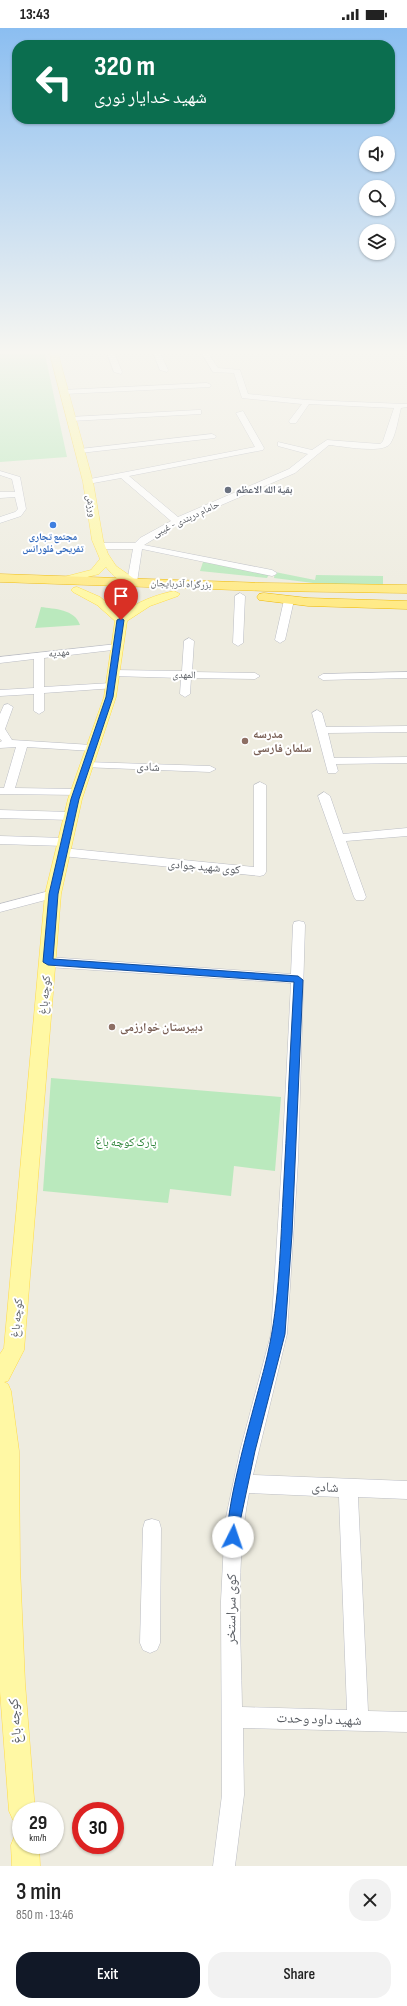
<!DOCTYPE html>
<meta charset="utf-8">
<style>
:root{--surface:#fff;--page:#f2f2f2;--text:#222;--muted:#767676;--accent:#111827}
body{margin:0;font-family:"Sofia Sans Condensed","Noto Naskh Arabic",sans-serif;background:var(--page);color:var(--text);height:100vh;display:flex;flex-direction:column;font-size:15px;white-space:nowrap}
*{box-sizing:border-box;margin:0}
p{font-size:13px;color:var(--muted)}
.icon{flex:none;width:22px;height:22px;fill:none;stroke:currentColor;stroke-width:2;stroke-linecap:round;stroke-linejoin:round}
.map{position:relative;height:1838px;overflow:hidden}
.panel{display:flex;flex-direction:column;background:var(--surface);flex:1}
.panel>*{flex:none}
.banner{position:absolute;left:12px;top:12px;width:383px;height:84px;border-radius:16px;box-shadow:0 1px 3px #0004;background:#0b6e4f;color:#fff;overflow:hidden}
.buttons{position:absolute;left:359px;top:108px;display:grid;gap:8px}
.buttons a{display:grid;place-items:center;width:36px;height:36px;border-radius:50%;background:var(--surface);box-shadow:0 1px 3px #0004;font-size:20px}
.speed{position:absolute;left:12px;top:1774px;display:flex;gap:8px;font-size:20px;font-weight:700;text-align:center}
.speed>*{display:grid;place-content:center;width:52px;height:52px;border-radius:50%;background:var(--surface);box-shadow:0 1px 3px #0004;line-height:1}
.speed small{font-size:10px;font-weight:400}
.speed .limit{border:6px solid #d22;background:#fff;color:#111}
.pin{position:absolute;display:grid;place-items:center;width:34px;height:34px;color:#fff;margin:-41px -17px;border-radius:50% 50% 50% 0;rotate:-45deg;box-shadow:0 0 4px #0007}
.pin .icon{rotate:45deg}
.me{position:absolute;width:44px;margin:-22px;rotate:4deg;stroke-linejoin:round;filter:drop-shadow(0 0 3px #0008)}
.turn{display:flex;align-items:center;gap:14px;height:84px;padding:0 16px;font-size:18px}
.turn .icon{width:52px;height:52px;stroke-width:2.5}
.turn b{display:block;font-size:28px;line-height:34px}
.round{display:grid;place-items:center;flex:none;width:42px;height:42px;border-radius:16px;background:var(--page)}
.head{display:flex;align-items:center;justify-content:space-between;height:68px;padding:0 16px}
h1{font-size:24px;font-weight:600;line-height:30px}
.primary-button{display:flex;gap:8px;margin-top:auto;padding:8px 16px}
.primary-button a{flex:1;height:46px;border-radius:16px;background:var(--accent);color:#fff;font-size:16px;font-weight:600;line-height:46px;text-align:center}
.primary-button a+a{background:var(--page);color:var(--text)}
.status{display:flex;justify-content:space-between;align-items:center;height:28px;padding:0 20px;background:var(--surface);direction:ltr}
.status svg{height:11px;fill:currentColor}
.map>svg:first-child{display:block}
.green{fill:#bae9bd}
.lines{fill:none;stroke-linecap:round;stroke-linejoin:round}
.minor-casing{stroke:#bbbdc4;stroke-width:1}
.major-casing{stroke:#ffdb48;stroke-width:1}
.highway-casing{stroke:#eeb700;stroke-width:1}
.minor{fill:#fff;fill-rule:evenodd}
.major{fill:#fff8a4;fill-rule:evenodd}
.highway{fill:#ffea86;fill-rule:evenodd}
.route{fill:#1a73e8;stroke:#114b97}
.worship-dot{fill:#6b7280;stroke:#fff;stroke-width:1.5}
.shop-dot{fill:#3f7fe0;stroke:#fff;stroke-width:1.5}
.education-dot{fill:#8d6e63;stroke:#fff;stroke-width:1.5}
.labels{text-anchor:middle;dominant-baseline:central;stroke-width:4;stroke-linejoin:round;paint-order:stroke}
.far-worship-label{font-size:10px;font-weight:bold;fill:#5b616d;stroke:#fff;text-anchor:start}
.far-street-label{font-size:10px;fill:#595d63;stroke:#fff}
.far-shop-label{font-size:10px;font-weight:bold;fill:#366cbe;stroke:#fff}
.education-label{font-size:12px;font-weight:bold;fill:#785e54;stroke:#fff;text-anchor:start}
.street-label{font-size:12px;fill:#595d63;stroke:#fff}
.park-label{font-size:12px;fill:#2a8236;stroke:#fff}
.near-street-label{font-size:14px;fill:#595d63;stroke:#fff}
</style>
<div class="status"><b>13:43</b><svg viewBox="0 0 49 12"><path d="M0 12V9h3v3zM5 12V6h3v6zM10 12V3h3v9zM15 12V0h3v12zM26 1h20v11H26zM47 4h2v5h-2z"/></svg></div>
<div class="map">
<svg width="407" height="1838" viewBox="0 0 407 1838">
<rect width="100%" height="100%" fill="#eeece0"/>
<!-- green -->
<path class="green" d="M44 322 67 429 0 434V326Z
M204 531 270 544 267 550 200 543Z
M275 544 315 552 316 547 383 548V558L313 555 274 550Z
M41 579C54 581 75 581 80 597L35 600Z
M51 1050 281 1069 275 1143 234 1138 231 1168 170 1161 168 1175 43 1163Z"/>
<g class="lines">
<!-- minor casing -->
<g class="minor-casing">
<path id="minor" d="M0 322H31L27 324 0 326Z
M106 322H113L122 344 121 346 114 344Z
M152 322H159L168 342 167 344 160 342Z
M200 322H206L218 340 240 342 248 366 307 372 404 376H407V379L401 380C398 391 396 407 390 416 382 426 342 418 329 417L295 445 180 495 144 517 272 542 277 545 275 547 272 548 142 521 137 554 132 557 129 556 127 554 133 521H99L95 518 99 515H135L140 510 171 493 121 450 88 456H85V452L255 419 236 385 243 383 264 420 263 422 129 448 178 489 289 441 308 426 278 418V414L312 422 327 412 380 416 383 413 394 380 309 376 296 395H290L289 393 302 376 242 370 234 345 213 344Z
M207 355 211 357 210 359 64 366 60 364 64 362Z
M198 382H201V386L71 393 67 391 71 389Z
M212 406 216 408 215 410 80 425 76 423 80 421Z
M0 443 20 449 26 481 21 488 0 495V489L15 484 18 481 15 469 0 470V464H15L12 451 0 447Z
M240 565 245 568 243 615 238 618 233 615 235 568Z
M289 569 294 572 285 612 280 615 275 612 284 572Z
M189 610 194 613 192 644 255 645 260 648 255 651 191 650 190 666 185 669 180 666 181 650 113 648 108 645 113 642 182 643 184 613Z
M117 616 121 617 122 619 121 621 44 630V659L111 655 116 658 115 660 44 665V683L39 686 34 683V666L0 668V662L34 660V631L0 635V629Z
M407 644V650L323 652 318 649 323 646Z
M8 676 13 679 5 701 12 712 92 717 98 720 92 723 27 719 15 760 77 761 83 765 81 767 0 766V760H4L16 719 0 720V714L2 713 0 711V686L4 677Z
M317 682 322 685 326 699 407 698V704L328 705 334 730 407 729V735L336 736 338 743 336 745H328L312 685Z
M86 734 210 738 216 741 210 744 82 739 80 737 82 735Z
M260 754 266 757V844L264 847 260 848 62 828 56 824 62 820 254 839V757Z
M324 764 330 768 343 806 407 800V808L346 813 366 869 364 872H356L354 869 318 768Z
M0 782 71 784 77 788 71 792 0 790Z
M0 808 65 810 71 814 65 818 0 816Z
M53 862 57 863 59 866 57 869 0 884V876Z
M299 893 304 894 305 897 298 1133 287 1306 253 1447 407 1453V1471L358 1469 368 1683 407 1684V1704L243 1700 244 1767 235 1838H213L222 1767 221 1573 225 1494 240 1423 271 1306 282 1133 291 955 48 939 43 937 41 934 43 931 48 929 291 946 293 897 294 894ZM249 1465 339 1469 347 1682 242 1679C241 1608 235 1535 249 1465Z
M152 1491 159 1493 161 1500 160 1615 157 1622 150 1625 143 1622 140 1615 143 1500 145 1493Z"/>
</g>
<!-- major casing -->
<g class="major-casing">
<path id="major" d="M49 322H57L93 454 103 512 108 526 116 538 136 552 138 554 136 556C125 559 112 547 106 539L99 546 64 555 58 552 60 550 91 542 100 531 92 512 83 454Z
M77 559 100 569 121 586C137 574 155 567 174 563L180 566 178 568 150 578 127 593 116 669 82 771 61 866 24 1322 8 1353 4 1354 8 1356 11 1363 19 1423 20 1539 25 1655 35 1783H21V1796L13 1792 9 1783 0 1663V1326L4 1320 45 866 68 771 104 669 115 593 97 577 73 564 71 562 73 560Z
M21 1805V1817H39L40 1838H12L11 1817 15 1807Z"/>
</g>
<!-- highway casing -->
<g class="highway-casing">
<path id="highway" d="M0 546 266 555 407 557V565L266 563 0 554Z
M264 565 308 570 407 573V581L308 578 259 572 257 569 259 566Z"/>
</g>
<!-- minor -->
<use href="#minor" class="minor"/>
<!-- major -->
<use href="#major" class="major"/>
<!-- highway -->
<use href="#highway" class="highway"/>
</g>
<!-- sky -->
<linearGradient id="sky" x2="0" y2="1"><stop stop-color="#8bbef1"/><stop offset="0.56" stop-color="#f7f6f1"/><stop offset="1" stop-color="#f7f6f1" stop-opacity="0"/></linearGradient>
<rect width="407" height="579" fill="url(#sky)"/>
<!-- route -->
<path class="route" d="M121 590 124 592 113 669 79 771 58 866 53 931 298 948 303 952 292 1206 285 1306 255 1423 240 1494 238 1514 233 1516 229 1514C220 1493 258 1366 265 1337 279 1283 280 1225 283 1169 287 1098 290 1026 294 954L48 937 43 934 49 866 71 771 106 669 117 592Z"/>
<!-- markers -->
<circle class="worship-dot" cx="228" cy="462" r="4"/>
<circle class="shop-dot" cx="53" cy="497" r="4"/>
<g class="education-dot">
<circle cx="245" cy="713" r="4"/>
<circle cx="112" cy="999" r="4"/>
</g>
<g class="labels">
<!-- far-worship labels -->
<g class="far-worship-label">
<text x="236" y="462">بقیة الله الاعظم</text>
</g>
<!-- far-street labels -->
<g class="far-street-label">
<text transform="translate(91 478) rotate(82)">ورزش</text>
<text transform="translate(186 491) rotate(-25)">حامام دربندی - غیبی</text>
<text transform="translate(181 556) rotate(2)">بزرگراه آذربایجان</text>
<text transform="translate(59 625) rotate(-6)">مهدیه</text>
<text transform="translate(184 647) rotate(1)">المهدی</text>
</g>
<!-- far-shop labels -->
<g class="far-shop-label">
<text x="53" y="509">مجتمع تجاری<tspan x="53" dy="12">تفریحی فلورانس</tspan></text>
</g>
<!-- education labels -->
<g class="education-label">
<text x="253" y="706">مدرسه<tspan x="253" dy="14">سلمان فارسی</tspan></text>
<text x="120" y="999">دبیرستان خوارزمی</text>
</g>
<!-- street labels -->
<g class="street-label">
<text transform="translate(148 739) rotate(2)">شادی</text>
<text transform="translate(204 839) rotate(5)">کوی شهید جوادی</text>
<text transform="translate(45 967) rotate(-85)">کوچه باغ</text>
<text transform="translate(17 1290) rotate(-85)">کوچه باغ</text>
</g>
<!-- park labels -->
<g class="park-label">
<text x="126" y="1114">پارک کوچه باغ</text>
</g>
<!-- near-street labels -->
<g class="near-street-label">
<text transform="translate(325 1459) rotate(2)">شادی</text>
<text transform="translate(231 1581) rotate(-89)">کوی سراستخر</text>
<text transform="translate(319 1691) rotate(2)">شهید داود وحدت</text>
<text transform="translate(15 1693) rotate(-95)">کوچه باغ</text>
</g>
</g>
</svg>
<div class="buttons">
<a><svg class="icon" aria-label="sound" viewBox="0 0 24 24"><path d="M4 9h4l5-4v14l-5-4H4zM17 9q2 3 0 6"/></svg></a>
<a><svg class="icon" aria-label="search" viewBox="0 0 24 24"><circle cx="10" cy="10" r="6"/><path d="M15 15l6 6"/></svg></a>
<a><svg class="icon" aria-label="layers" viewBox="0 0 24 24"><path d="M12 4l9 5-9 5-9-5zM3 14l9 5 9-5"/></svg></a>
</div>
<div class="speed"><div>29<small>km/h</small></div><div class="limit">30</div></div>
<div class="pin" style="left:121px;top:592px;background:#d93025"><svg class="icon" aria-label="arrive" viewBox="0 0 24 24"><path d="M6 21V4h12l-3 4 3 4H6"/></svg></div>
<svg class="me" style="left:233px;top:1509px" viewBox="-20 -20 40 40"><circle r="19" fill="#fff"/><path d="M0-13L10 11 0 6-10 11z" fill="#1a73e8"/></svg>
<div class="banner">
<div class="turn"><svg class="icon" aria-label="left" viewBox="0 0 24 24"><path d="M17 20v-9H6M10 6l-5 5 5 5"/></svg><div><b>320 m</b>شهید خدایار نوری</div></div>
</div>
</div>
<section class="panel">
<div class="head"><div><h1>3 min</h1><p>850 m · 13:46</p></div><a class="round"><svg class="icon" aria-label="close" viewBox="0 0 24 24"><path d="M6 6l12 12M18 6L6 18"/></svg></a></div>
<div class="primary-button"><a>Exit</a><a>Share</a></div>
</section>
